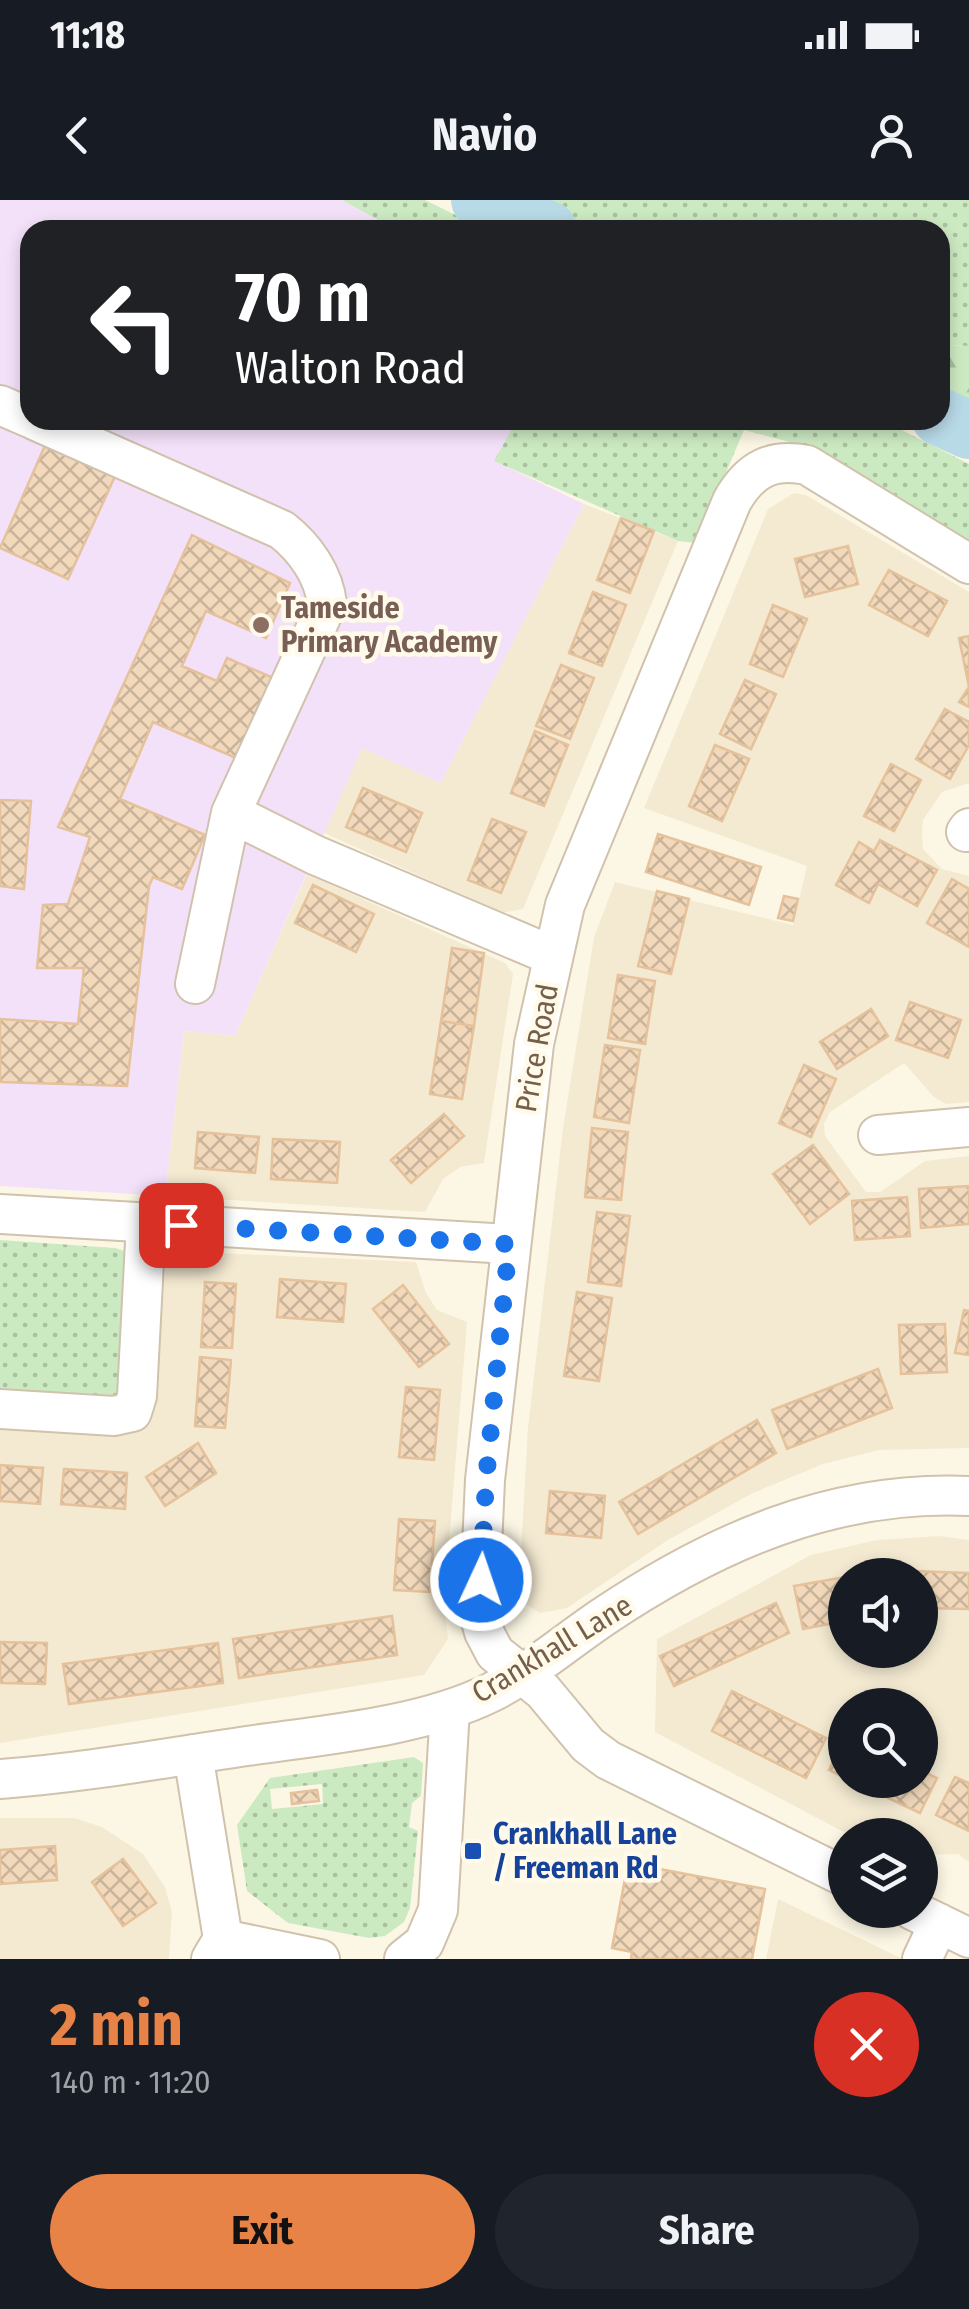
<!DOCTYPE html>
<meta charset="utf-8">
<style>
:root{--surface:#171b24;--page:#20242c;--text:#f1f3f6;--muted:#9ea1a6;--accent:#e88347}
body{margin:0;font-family:"Fira Sans Condensed",sans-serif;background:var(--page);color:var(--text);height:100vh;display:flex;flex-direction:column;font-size:38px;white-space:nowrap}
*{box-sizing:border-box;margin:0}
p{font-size:32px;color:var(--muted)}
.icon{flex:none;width:55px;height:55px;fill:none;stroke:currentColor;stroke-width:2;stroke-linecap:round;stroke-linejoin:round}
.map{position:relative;height:1759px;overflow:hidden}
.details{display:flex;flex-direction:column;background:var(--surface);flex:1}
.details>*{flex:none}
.top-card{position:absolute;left:20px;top:20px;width:930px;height:210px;border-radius:30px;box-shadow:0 5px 15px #0003;background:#202124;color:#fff;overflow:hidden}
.tools{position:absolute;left:828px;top:1358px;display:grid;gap:20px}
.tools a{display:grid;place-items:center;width:110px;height:110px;border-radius:50%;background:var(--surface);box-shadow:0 5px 15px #0003;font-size:50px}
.pin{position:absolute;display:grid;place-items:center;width:85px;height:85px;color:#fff;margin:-42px;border-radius:20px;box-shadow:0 5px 15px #0006}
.me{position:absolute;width:110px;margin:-55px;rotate:3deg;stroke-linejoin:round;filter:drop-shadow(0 0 8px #0008)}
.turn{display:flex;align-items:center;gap:35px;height:210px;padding:0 50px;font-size:45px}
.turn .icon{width:130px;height:130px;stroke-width:2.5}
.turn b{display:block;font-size:70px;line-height:85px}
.round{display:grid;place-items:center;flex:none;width:105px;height:105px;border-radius:52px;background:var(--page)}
.head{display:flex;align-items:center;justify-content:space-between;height:170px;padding:0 50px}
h1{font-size:60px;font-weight:700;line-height:75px;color:var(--accent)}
.action{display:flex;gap:20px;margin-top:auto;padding:20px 50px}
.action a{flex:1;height:115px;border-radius:60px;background:var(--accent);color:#111;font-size:40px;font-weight:700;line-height:115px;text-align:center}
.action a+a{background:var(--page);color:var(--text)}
.status{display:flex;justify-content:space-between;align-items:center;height:70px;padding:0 50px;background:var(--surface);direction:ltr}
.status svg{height:28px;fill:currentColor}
header{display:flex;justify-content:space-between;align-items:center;height:130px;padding:0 50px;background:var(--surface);font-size:45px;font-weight:700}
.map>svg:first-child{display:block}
.residential{fill:#f4ead2;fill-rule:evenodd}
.education{fill:#f3e1f9}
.green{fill:url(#green-dots);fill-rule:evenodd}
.forest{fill:url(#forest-firs)}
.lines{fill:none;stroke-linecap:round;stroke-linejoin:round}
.river{stroke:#b8d9e6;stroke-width:58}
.building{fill:url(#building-cross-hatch);stroke:#e5c29b;stroke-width:2.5}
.minor-casing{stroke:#d0c2ad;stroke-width:42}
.minor{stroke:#fff;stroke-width:38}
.route{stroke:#1a73e8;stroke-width:18;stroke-dasharray:0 32.4}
.education-dot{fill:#8d6e63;stroke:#fffaea;stroke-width:4}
.transit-dot{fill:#1a4fb4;stroke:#fffaea;stroke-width:4}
.labels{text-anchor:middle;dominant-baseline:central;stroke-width:9;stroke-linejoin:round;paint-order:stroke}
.education-label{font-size:30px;font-weight:bold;fill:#785e54;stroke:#fffaea;text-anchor:start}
.street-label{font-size:30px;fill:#755f49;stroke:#fffaea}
.transit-label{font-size:30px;font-weight:bold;fill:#164399;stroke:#fffaea;text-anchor:start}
</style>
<div class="status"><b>11:18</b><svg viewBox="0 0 49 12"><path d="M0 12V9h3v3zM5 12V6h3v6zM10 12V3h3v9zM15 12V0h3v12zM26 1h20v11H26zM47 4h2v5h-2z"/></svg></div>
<header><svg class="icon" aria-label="back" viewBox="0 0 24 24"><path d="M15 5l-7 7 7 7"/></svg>Navio<svg class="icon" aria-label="person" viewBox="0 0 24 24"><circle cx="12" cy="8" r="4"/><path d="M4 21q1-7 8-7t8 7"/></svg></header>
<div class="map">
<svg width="969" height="1759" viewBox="0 0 969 1759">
<defs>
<pattern id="green-dots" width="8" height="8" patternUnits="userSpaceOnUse" patternTransform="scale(2.5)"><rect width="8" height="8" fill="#cceac2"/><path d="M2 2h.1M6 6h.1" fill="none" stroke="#aac1a0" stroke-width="1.8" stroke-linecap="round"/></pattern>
<pattern id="forest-firs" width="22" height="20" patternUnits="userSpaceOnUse" patternTransform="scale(2.5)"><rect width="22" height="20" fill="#cceac2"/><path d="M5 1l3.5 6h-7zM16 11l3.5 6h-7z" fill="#aac1a0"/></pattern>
<pattern id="building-cross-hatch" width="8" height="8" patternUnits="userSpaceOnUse" patternTransform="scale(2.5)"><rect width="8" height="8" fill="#f2d9bb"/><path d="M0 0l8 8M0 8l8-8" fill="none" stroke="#c9b39a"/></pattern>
</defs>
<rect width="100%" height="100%" fill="#fcf7e4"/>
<!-- residential -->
<path class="residential" d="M794 293 806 295 969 392V583L942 592 923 620 922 635 923 649 942 669 969 676V902L946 904 934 897 904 863 830 912 824 924 825 936 866 992H880L925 961 969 956V1248L879 1250 823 1264 753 1293 668 1340 567 1408 540 1413 524 1403 519 1388 528 1227 563 928 594 737 615 682 793 725 807 666 644 608 768 309Z
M584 304 678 341 523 709 502 713 324 633 362 547 441 583Z
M307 674 505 763 513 774 484 963 460 967 443 979 425 1012 165 996 184 831 235 836Z
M176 1051 416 1062 426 1093 437 1110 467 1122 444 1404 448 1439 424 1475 0 1543V1222L144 1227 152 1210 166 1059Z
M939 1336 969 1340V1662L958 1654 920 1655V1635H849L655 1532 657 1439 811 1355 877 1340ZM845 1375H920V1450H845ZM845 1505H920V1580H845Z
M0 1618H75L102 1627 143 1654 165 1687 172 1712 169 1759H0Z
M778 1699 903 1759H766Z"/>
<!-- education -->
<path class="education" d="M0 0H342L396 30H30V220H517L495 261 584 304 441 583 362 548 235 836 184 831 165 996 0 986Z"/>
<!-- green -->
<path class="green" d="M342 0H425L486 30H396Z
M511 0H969V146L940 145V30H573Z
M517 220H882L969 264V349L805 246 744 230 696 343 678 341 494 261Z
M0 1040 115 1048 131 1053 124 1204 0 1201Z
M414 1557 423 1563 421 1596 412 1603 409 1627 418 1631 410 1708 404 1722 385 1736 369 1738 288 1723 247 1691 237 1625 270 1578ZM322 1584 323 1604 272 1609 270 1589Z"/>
<!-- forest -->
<path class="forest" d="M940 145 969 146V222L940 208Z"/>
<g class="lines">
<!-- river -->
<path class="river" d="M480 0 548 30
M940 217 969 230"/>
</g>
<!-- building -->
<path class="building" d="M47 241 117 272 68 379 0 348Z
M621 318 654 331 630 393 597 380Z
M192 335 290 383 266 438 206 411 182 466 217 481 227 458 278 480 243 561 153 522 120 599 205 635 182 689 153 677 149 686 127 886 0 882V819L78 824 84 768H37L43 705 68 704 90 637 58 627Z
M848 346 858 384 805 397 795 359Z
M889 370 947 401 928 436 869 405Z
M593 392 626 405 602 466 569 453Z
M773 405 807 419 783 477 750 464Z
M969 436V507L959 502 969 487 959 438Z
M561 465 594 478 570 539 536 526Z
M745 480 776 494 751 549 720 534Z
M945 509 969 522V545L950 579 916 559Z
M535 531 568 545 544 606 511 593Z
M715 545 749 559 722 621 689 606Z
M891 564 921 580 894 631 864 616Z
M363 588 422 613 406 652 346 627Z
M0 600 31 601 24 689 0 686Z
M492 619 526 632 501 693 468 680Z
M658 634 761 667 749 705 646 672Z
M880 640 937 670 917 706 878 684 869 703 836 685 859 642 874 651Z
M952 679 969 689V747L927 723Z
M313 685 374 714 356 752 295 723Z
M657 691 689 699 671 774 638 766Z
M784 696 798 699 793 721 778 718Z
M452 748 484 753 474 826 441 821Z
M618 775 655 781 645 844 608 838Z
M910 802 961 820 948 858 896 840Z
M871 809 888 836 837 869 820 842Z
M441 821 474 826 462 899 430 894Z
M605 845 640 850 629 923 594 917Z
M804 865 836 879 811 937 779 923Z
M444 914 464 936 411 983 391 960Z
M592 928 628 932 621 1000 585 997Z
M198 932 259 937 255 973 195 968Z
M273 939 340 942 337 983 271 979Z
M813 945 849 994 810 1024 773 974Z
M969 986V1024L921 1028 919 989Z
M907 997 910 1036 855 1040 852 1001Z
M597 1012 630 1016 621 1086 588 1082Z
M280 1079 346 1084 343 1122 277 1117Z
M205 1082 236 1084 232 1148 201 1147Z
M403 1085 449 1144 419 1167 373 1109Z
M577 1092 612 1098 599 1181 564 1176Z
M964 1110 969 1111V1155L955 1153Z
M945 1124 947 1172 901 1174 899 1125Z
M200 1157 231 1160 225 1228 195 1226Z
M878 1169 892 1208 787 1249 772 1210Z
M406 1187 440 1190 434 1260 399 1257Z
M757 1220 776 1253 638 1334 619 1302Z
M198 1243 216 1273 165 1306 146 1277Z
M0 1265 43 1268 40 1304 0 1301Z
M64 1269 127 1273 125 1309 61 1304Z
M550 1291 605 1296 601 1338 546 1333Z
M399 1319 435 1321 430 1392 394 1390Z
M884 1370 969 1373V1409L920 1408V1375H884Z
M845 1377V1421L803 1429 794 1386Z
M776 1403 789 1433 674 1486 660 1456Z
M392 1416 397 1455 239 1478 233 1439Z
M0 1442 47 1443 45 1484 0 1483Z
M218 1443 223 1483 69 1504 63 1464Z
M732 1491 826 1538 806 1578 712 1531Z
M845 1535V1578L829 1570Z
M920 1570 937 1578 920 1613 850 1580H920Z
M955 1577 969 1583V1631L936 1615Z
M317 1590 319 1601 292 1604 291 1593Z
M55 1646 57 1680 0 1684V1650Z
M123 1659 156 1703 123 1726 92 1682Z
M628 1663 765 1689 752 1759H631L632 1752 612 1748Z"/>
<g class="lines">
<!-- minor casing -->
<g class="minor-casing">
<path id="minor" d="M0 205 30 218
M34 220 282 330C305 348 324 375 327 404L231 613
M966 632 969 628
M195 784 231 613 315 655 553 756
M878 935 969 927
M0 1014 509 1044
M0 1209 114 1216 132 1212 137 1196 146 1023
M193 1554 223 1739 211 1759
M0 1579C83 1573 165 1558 247 1546 323 1535 421 1527 490 1493 530 1473 566 1442 603 1417 715 1342 833 1290 969 1296
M845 1677 608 1560 588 1545 543 1491 495 1453 484 1432 479 1414 485 1280 534 844 565 705 732 301C750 269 772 258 807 265L969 364
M912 1710 969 1738
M223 1739 320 1759
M404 1759 424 1743 438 1710 450 1509
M922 1759 939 1723"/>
</g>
<!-- minor -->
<use href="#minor" class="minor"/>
</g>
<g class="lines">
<!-- route -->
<path class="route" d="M181 1025 509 1044 486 1280 481 1380"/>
</g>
<!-- markers -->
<circle class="education-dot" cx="261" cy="425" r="10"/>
<rect class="transit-dot" x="463" y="1641" width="20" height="20" rx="5"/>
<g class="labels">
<!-- education labels -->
<g class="education-label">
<text x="281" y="408">Tameside<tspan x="281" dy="34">Primary Academy</tspan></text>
</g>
<!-- street labels -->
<g class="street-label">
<text transform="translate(537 848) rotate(-80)">Price Road</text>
<text transform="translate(552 1449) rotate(-31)">Crankhall Lane</text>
</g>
<!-- transit labels -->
<g class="transit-label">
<text x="493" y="1634">Crankhall Lane<tspan x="493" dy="34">/ Freeman Rd</tspan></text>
</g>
</g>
</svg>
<div class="tools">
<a><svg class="icon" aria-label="sound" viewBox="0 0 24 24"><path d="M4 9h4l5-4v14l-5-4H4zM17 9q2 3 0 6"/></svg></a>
<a><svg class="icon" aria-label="search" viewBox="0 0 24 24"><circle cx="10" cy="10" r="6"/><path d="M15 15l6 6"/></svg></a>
<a><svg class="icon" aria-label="layers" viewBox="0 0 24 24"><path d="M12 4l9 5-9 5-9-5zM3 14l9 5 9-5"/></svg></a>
</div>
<div class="pin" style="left:181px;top:1025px;background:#d93025"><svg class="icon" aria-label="arrive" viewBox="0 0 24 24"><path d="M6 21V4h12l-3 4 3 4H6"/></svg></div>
<svg class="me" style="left:481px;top:1380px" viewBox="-20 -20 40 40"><circle r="17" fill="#1a73e8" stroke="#fff" stroke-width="3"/><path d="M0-11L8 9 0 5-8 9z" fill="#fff"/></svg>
<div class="top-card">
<div class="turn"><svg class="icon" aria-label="left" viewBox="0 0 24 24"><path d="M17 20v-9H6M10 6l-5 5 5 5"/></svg><div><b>70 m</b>Walton Road</div></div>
</div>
</div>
<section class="details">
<div class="head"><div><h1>2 min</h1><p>140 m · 11:20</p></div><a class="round" style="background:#d93025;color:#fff"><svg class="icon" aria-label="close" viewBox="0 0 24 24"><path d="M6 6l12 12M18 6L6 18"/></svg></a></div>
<div class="action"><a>Exit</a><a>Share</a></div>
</section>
